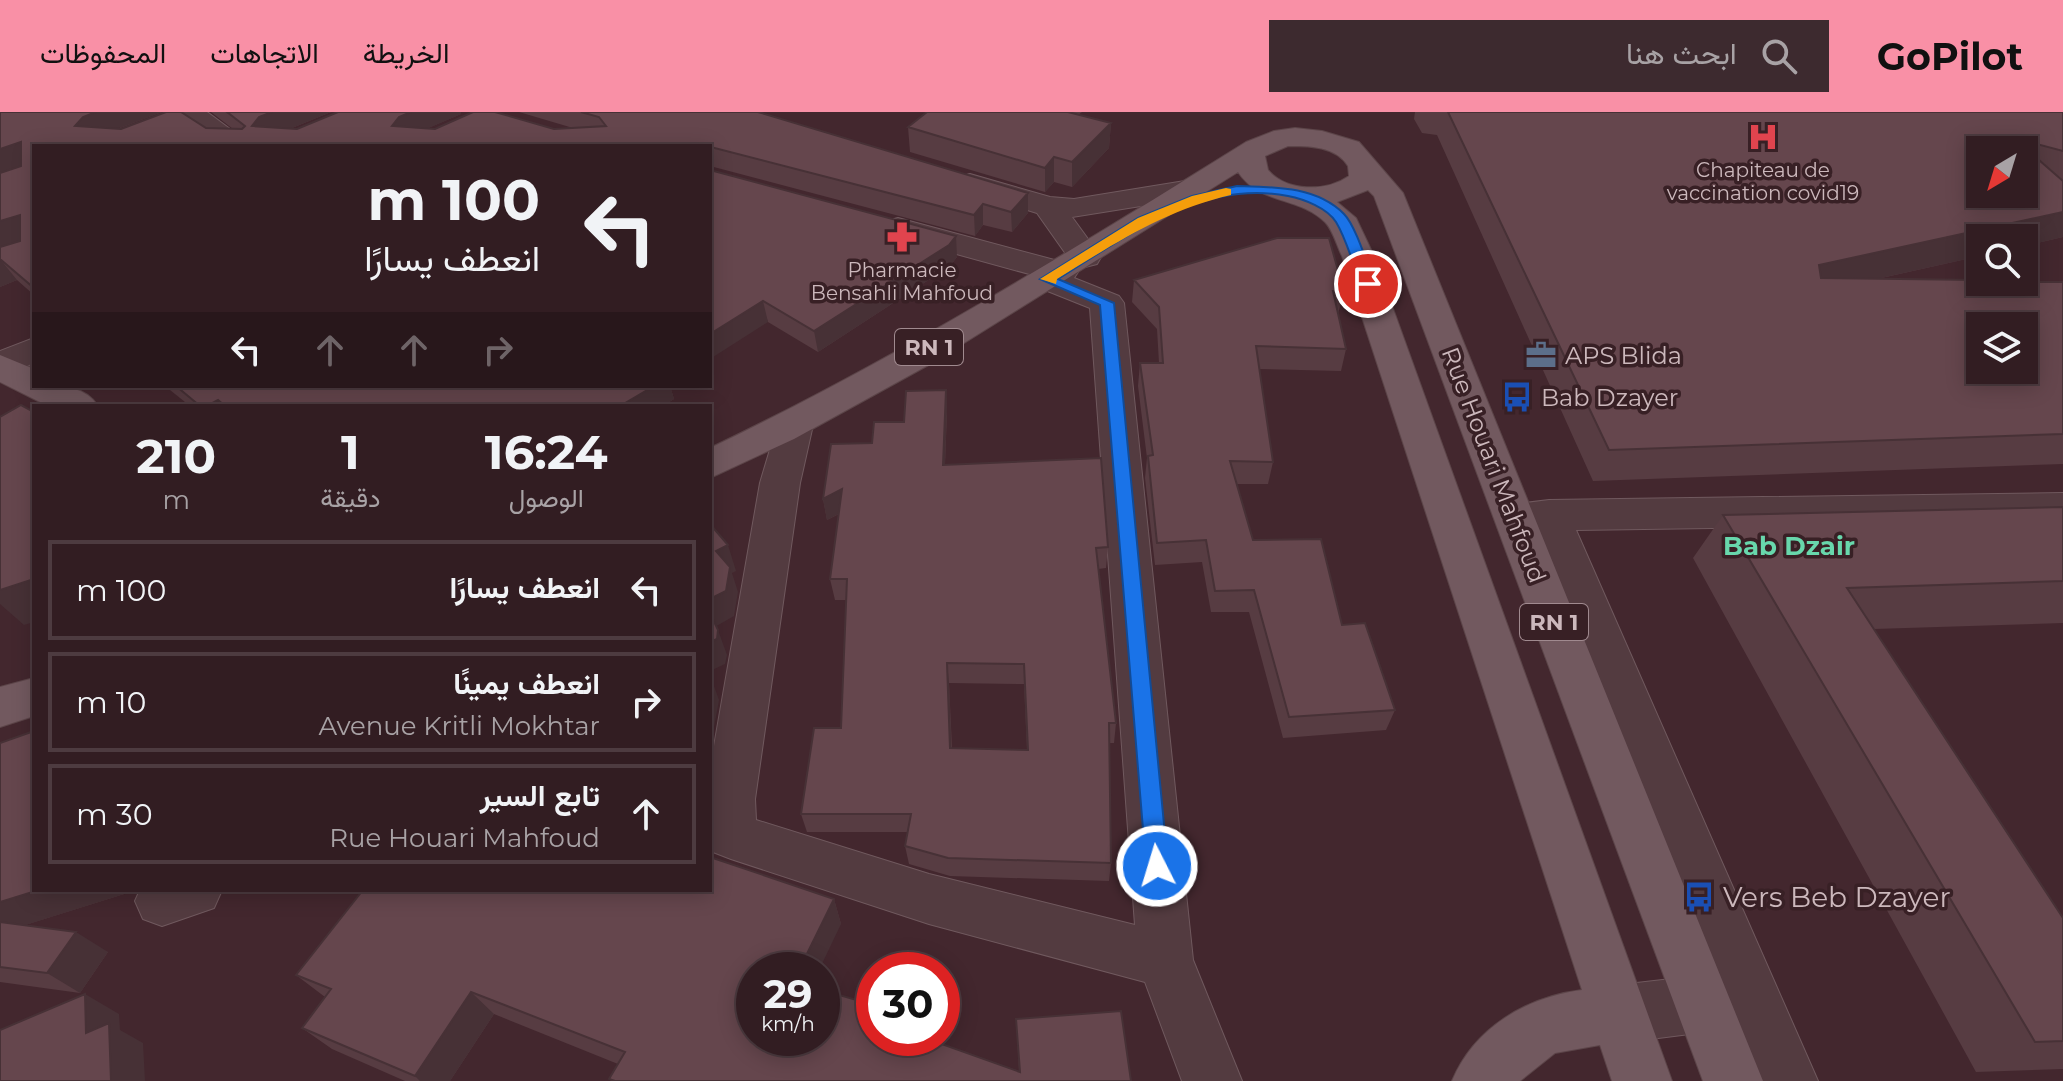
<!DOCTYPE html>
<html lang="ar">
<meta charset="utf-8">
<style>
:root{--surface:#321d22;--page:#3d2a2f;--text:#f1f3f6;--muted:#a8a2a5;--line:#4d3b40;--accent:#f990a6}
body{margin:0;font-family:Montserrat,Vazirmatn,sans-serif;background:var(--page);color:var(--text);direction:rtl;height:100vh;display:flex;flex-direction:column;font-size:30px;white-space:nowrap}
*{box-sizing:border-box;margin:0}
p{font-size:26px;color:var(--muted)}
.icon{flex:none;width:44px;height:44px;fill:none;stroke:currentColor;stroke-width:2;stroke-linecap:round;stroke-linejoin:round}
.map{position:relative;flex:1;overflow:hidden;direction:ltr}
.details{position:absolute;left:32px;top:292px;width:680px;height:488px;display:flex;flex-direction:column;background:var(--surface);border-radius:0px;box-shadow:0 4px 20px #0003,0 0 0 2px var(--line);direction:rtl}
.details>*{flex:none}
.guide{position:absolute;left:32px;top:32px;width:680px;height:244px;border-radius:0px;box-shadow:0 4px 20px #0003,0 0 0 2px var(--line);direction:rtl;background:#321d22;color:var(--text);overflow:hidden}
.needle{width:52px;rotate:218deg}
.buttons{position:absolute;left:1966px;top:24px;display:grid;gap:16px}
.buttons a{display:grid;place-items:center;width:72px;height:72px;border-radius:0px;background:var(--surface);box-shadow:0 4px 20px #0003,0 0 0 2px var(--line);font-size:40px}
.speed{position:absolute;left:736px;top:840px;display:flex;gap:16px;font-size:40px;font-weight:700;text-align:center}
.speed>*{display:grid;place-content:center;width:104px;height:104px;border-radius:50%;background:var(--surface);box-shadow:0 4px 20px #0003,0 0 0 2px var(--line);line-height:1}
.speed small{font-size:20px;font-weight:400}
.speed .limit{border:12px solid #d22;background:#fff;color:#111}
.pin{position:absolute;display:grid;place-items:center;width:68px;height:68px;color:#fff;margin:-34px;border:4px solid #fff;border-radius:50%;box-shadow:0 2px 8px #0007}
.me{position:absolute;width:88px;margin:-44px;rotate:355deg;stroke-linejoin:round;filter:drop-shadow(0 0 6px #0008)}
.turn{display:flex;align-items:center;gap:28px;height:168px;padding:0 40px;font-size:36px}
.turn .icon{width:104px;height:104px;stroke-width:2.5}
.turn b{display:block;font-size:56px;line-height:68px}
.lanes{display:flex;align-items:center;height:76px;padding:0 40px;background:#0003;justify-content:center;gap:40px;direction:ltr}
.lanes .off{opacity:.35}
.eta{display:flex;justify-content:space-evenly;align-items:center;height:136px;text-align:center}
.eta b{font-size:48px;font-weight:700;line-height:56px}
ul{padding:0;list-style:none}
li{display:flex;align-items:center;gap:24px;height:100px;margin:0 16px 12px;padding:0 24px;border:4px solid var(--line);border-radius:0px}
li div{flex:1}
li b{display:block;font-size:30px}
li em{font-style:normal}
header{display:flex;align-items:center;gap:48px;box-sizing:border-box;height:112px;padding:0 40px;background:var(--accent);color:#111}
header strong{font-size:38px}
nav{display:flex;gap:44px;margin-inline-start:auto;font-size:28px}
.search{width:560px;height:72px;background:var(--page);display:flex;align-items:center;gap:20px;box-sizing:border-box;padding:0 28px;border-radius:0px;color:var(--muted);font-size:30px}
.map>svg:first-child{display:block}
.lines{fill:none;stroke-linecap:round;stroke-linejoin:round}
.minor-casing{stroke:#70595e;stroke-width:2}
.major-casing{stroke:#5c4549;stroke-width:2}
.minor{fill:#533b40;fill-rule:evenodd}
.major{fill:#72595f;fill-rule:evenodd}
.wall{fill:#573c42;fill-rule:evenodd}
.shaded-wall{fill:#473136}
.building{fill:#65464d;stroke:#473136;stroke-width:2;fill-rule:evenodd}
.route{fill:#1a73e8;stroke:#114b97;stroke-width:2}
.slow{fill:#f59e0b}
.labels{text-anchor:middle;dominant-baseline:central;stroke-width:7;stroke-linejoin:round;paint-order:stroke}
.far-poi-label{font-size:20px;fill:#ccb8bc;stroke:#382025}
.shield{fill:#382025;stroke:#a08a8f;stroke-width:2}
.shield-label{font-size:22px;font-weight:bold;fill:#ccb8bc}
.poi-label{font-size:24px;fill:#ccb8bc;stroke:#382025;text-anchor:start}
.street-label{font-size:24px;fill:#ccb8bc;stroke:#382025}
.neighbourhood-label{font-size:26px;font-weight:bold;fill:#68d7ac;stroke:#382025}
.near-poi-label{font-size:28px;fill:#ccb8bc;stroke:#382025;text-anchor:start}
</style>
<header>
<strong>GoPilot</strong>
<div class="search"><svg class="icon" aria-label="search" viewBox="0 0 24 24"><circle cx="10" cy="10" r="6"/><path d="M15 15l6 6"/></svg>ابحث هنا</div>
<nav><a>الخريطة</a><a>الاتجاهات</a><a>المحفوظات</a></nav>
</header>
<div class="map">
<svg width="2063" height="969" viewBox="0 0 2063 969">
<rect width="100%" height="100%" fill="#43272e"/>
<g class="lines">
<!-- minor casing -->
<g class="minor-casing">
<path id="minor" d="M170 0H207L253 34H219L188 13 134 34H92L97 28Z
M970 62 1050 85 1074 87 1191 68 1202 70 1206 77 1202 84 1191 86 1072 105 1101 145 1097 152 1085 155 1073 152 1037 101 959 77 955 71 959 65Z
M898 106 1073 153 1078 160 1074 166 1119 184 1124 191 1193 848 1242 969H1182L1145 870 929 812 731 747 713 740 710 735V657L760 371 780 304 794 300 808 304 813 313 800 371 755 687 756 708 929 762 1135 813 1090 196 1035 174 1030 167 1033 163 887 123 882 116 887 109Z
M34 226V251L0 265V239Z
M2063 381V411L1576 418 1818 969H1758L1737 916 1619 931 1599 922 1590 902 1599 882 1619 873 1715 862 1535 419 1509 415 1503 404 1509 393 1549 388Z
M140 778H222L214 796 162 814 143 807 135 789Z"/>
</g>
<!-- major casing -->
<g class="major-casing">
<path id="major" d="M1295 16 1322 19 1359 30 1403 81 1763 969H1703L1374 84 1368 78 1337 90 1356 106 1374 144 1672 969H1612L1600 933 1555 941 1520 969H1452C1474 916 1526 885 1582 878L1342 144C1337 134 1333 118 1325 110 1298 84 1260 93 1238 60L932 251 794 327 710 366V336C896 247 1071 139 1246 30L1274 19ZM1288 34C1309 34 1336 34 1348 54L1349 64C1326 80 1287 80 1268 58L1265 44Z
M0 243 34 257V274C58 274 84 272 98 294H48L0 270Z
M34 566V604L0 615V575Z"/>
</g>
<!-- minor -->
<use href="#minor" class="minor"/>
<!-- major -->
<use href="#major" class="major"/>
</g>
<!-- wall -->
<path class="wall" d="M0 0H162L118 17H233L211 0H331L292 16 297 17 461 2 428 16 554 17 573 16 519 0H758L1028 101 1012 120 983 113 975 124 710 54V34H34V183L17 168 0 175Z
M927 0H1082L1078 3 1111 11 1109 36 1072 75 1054 70 1045 80 910 40 908 15Z
M1415 0H2063V125L2024 134V126H1980V144L1877 167 2063 170V352L1593 369 1437 23 1422 21 1414 7Z
M710 58 957 145 950 154 818 240 768 210Z
M1134 168 1344 180 1338 202 1346 237 1341 259 1259 257 1273 350 1268 372H1237L1253 428 1342 513 1395 598 1386 618 1283 626 1249 500H1211L1202 450 1155 453 1145 366 1147 346 1138 274 1140 251H1159L1157 217 1132 190Z
M165 274H405L402 276 415 275 420 274H670L674 287 663 294H190Z
M946 278 947 300 945 353 1108 435 1106 456 1098 457 1116 611 1114 631H1109L1111 751 1109 769 950 764 909 752 905 734 908 720H807L801 702 841 616 846 488H835L830 467 839 402 827 408 823 387 872 331 904 310ZM949 571 1024 572 1027 638 952 636Z
M2063 395V511L1874 517 2063 806V957L1976 960 1693 446 1723 403Z
M0 631 34 778H137L25 813 108 840 80 881 0 870Z
M834 787 841 812 754 858 928 927 1019 959 1016 907 1131 969H612L609 967 618 952 494 902 450 969H405L332 937 302 916 325 885 296 863Z"/>
<!-- shaded-wall -->
<path class="shaded-wall" d="M96 0H162L96 25 75 14 83 5Z
M272 0H331L270 25 252 14 259 5Z
M411 0H461V2L408 25 392 14 399 5Z
M1111 11 1109 36 1072 75V50Z
M21 30 34 48 0 63V37Z
M1054 45V70L1045 80V56Z
M1028 81V101L1012 120 1011 100Z
M983 92V113L975 124 974 103Z
M2063 100V125L2024 134V126H1980V144L1800 184 1819 153Z
M20 103 34 124 0 135V109Z
M956 124 957 145 950 154 818 240 814 219Z
M0 147 17 168 0 175Z
M763 189 768 210 710 247V222Z
M369 274H405L389 282Z
M654 274H670L674 287 663 294H620Z
M946 278 947 300 944 374 943 353Z
M218 288 223 294H207Z
M842 377 846 398 827 408 823 387Z
M728 433 736 459 732 461 738 480 734 504 713 516 710 506V487L716 439Z
M34 467V510L24 513 0 492V478Z
M718 518 727 543 725 552 710 559V530Z
M947 551 949 571 952 655 950 636Z
M710 563 719 588 714 615 710 617Z
M39 778H137L0 821V790Z
M834 787 841 812 819 858H799Z
M76 820 108 840 80 881 47 861Z
M471 880 494 902 450 969H420L415 964Z
M85 882 119 902 120 918 143 931 145 969H111L86 921Z"/>
<!-- building -->
<path class="building" d="M0 0H96L83 5 75 14 121 17 166 0H181L206 16 242 17 245 14 227 0H272L259 5 252 14 297 17 338 0H411L399 5 392 14 435 17 473 0H495L554 17 606 14 599 5 581 0H758L1028 81 1011 100 983 92 974 103 703 33 34 34V176L0 147V135L20 129V103L0 109V61L21 54V30L0 37Z
M927 0H1068L1111 11 1072 50 1054 45 1045 56 908 15Z
M1448 0H2063V39L2014 26 2063 69V100L1819 153 1821 166 1980 168V170H2063V322L1609 338ZM1980 38H2024V82H1980ZM1980 214H2024V258H1980Z
M710 58 956 124 949 133 814 219 763 189 710 222Z
M1277 126H1329L1344 180 1333 179 1346 237 1256 234 1273 350 1230 349 1253 428 1321 427 1342 513 1365 511 1395 598 1289 605 1254 478 1215 479 1206 428 1157 431 1148 344 1153 343 1140 251H1163L1159 195 1134 168Z
M176 274H370L372 276 415 275 420 274H654L620 294H225L218 288 207 294H200Z
M946 278 943 353 1101 346 1108 435 1096 436 1116 611H1109L1111 751 948 746 905 734 911 702H801L814 616H841L847 467H830L842 377 823 387 831 332 872 331 874 310H904L906 279ZM947 551 1024 552 1028 638 950 636Z
M21 293 34 300V467L0 478V305Z
M2063 395V469L1847 476 2063 806V929L2035 930 1723 403Z
M710 412 728 433 716 439 730 455 726 479 710 487Z
M710 501 718 518 717 527 710 530Z
M34 619V778H39L0 790V631Z
M710 745 834 787 799 858H754V926H822V878L874 893V926H925L1020 960 1016 907 1121 899 1131 969H615L609 967 625 940 471 880 415 964 302 916 331 877 296 863 363 778H710Z
M0 810 76 820 47 861 0 855Z
M85 882 86 921 109 911 111 969H0V918Z"/>
<!-- route -->
<path class="route" d="M1237 74C1274 75 1316 74 1344 102 1356 114 1368 155 1375 172L1373 175 1361 172C1353 153 1347 128 1336 110 1327 96 1304 87 1288 84 1202 67 1127 124 1058 167L1114 191 1168 754 1165 761 1157 764 1149 761 1146 754 1100 193 1040 167 1138 106 1192 84Z"/>
<!-- slow -->
<path class="slow" d="M1226 76 1231 77V83C1165 98 1114 132 1057 167L1056 172 1040 167 1138 106 1192 84Z"/>
<!-- icons -->
<defs>
<g id="hospital-bare" transform="scale(2.4)"><path d="M-5-5h3v3.5h4V-5h3V5h-3V1.5h-4V5h-3Z" fill="#e0444e" stroke="#382025" stroke-width="2.5" paint-order="stroke"/></g>
<g id="pharmacy-bare" transform="scale(2.4)"><path d="M-2-6h4v4h4v4h-4v4h-4v-4h-4v-4h4Z" fill="#e0444e" stroke="#382025" stroke-width="2.5" paint-order="stroke"/></g>
<g id="office-bare" transform="scale(2.4)"><path d="M-6-3h4V-5.5h4V-3h4V5H-6ZM-1-4.5V-3h2v-1.5ZM-6 0V1H6V0Z" fill="#5c6f8a" stroke="#382025" stroke-width="2.5" paint-order="stroke"/></g>
<g id="bus-bare" transform="scale(2.4)"><path d="M-5-6H5V4H4V6H2V4H-2V6H-4V4H-5ZM-3.5-4V0h7V-4ZM-3.5 1.2v1.5H-2V1.2ZM2 1.2v1.5H3.5V1.2Z" fill="#1a4fb4" stroke="#382025" stroke-width="2.5" paint-order="stroke"/></g>
</defs>
<g fill-rule="evenodd">
<use href="#hospital-bare" x="1763" y="25"/>
<use href="#pharmacy-bare" x="902" y="125"/>
<use href="#office-bare" x="1541" y="243"/>
<use href="#bus-bare" x="1517" y="285"/>
<use href="#bus-bare" x="1699" y="785"/>
</g>
<g class="labels">
<!-- far-poi labels -->
<g class="far-poi-label">
<text x="1763" y="58">Chapiteau de<tspan x="1763" dy="23">vaccination covid19</tspan></text>
<text x="902" y="158">Pharmacie<tspan x="902" dy="23">Bensahli Mahfoud</tspan></text>
</g>
<!-- shield labels -->
<g class="shield">
<rect x="895" y="217" width="68" height="36" rx="6"/>
<rect x="1520" y="492" width="68" height="36" rx="6"/>
</g>
<g class="shield-label">
<text x="929" y="235">RN 1</text>
<text x="1554" y="510">RN 1</text>
</g>
<!-- poi labels -->
<g class="poi-label">
<text x="1565" y="243">APS Blida</text>
<text x="1541" y="285">Bab Dzayer</text>
</g>
<!-- street labels -->
<g class="street-label">
<text transform="translate(1494 353) rotate(69)">Rue Houari Mahfoud</text>
</g>
<!-- neighbourhood labels -->
<g class="neighbourhood-label">
<text x="1789" y="434">Bab Dzair</text>
</g>
<!-- near-poi labels -->
<g class="near-poi-label">
<text x="1723" y="785">Vers Beb Dzayer</text>
</g>
</g>
</svg>
<div class="buttons">
<a><svg class="needle" viewBox="-14 -14 28 28"><path d="M0-13l5 13h-10z" fill="#e53935"/><path d="M0 13l5-13h-10z" fill="#a8a2a5"/></svg></a>
<a><svg class="icon" aria-label="search" viewBox="0 0 24 24"><circle cx="10" cy="10" r="6"/><path d="M15 15l6 6"/></svg></a>
<a><svg class="icon" aria-label="layers" viewBox="0 0 24 24"><path d="M12 4l9 5-9 5-9-5zM3 14l9 5 9-5"/></svg></a>
</div>
<div class="speed"><div>29<small>km/h</small></div><div class="limit">30</div></div>
<div class="pin" style="left:1368px;top:172px;background:#d93025"><svg class="icon" aria-label="arrive" viewBox="0 0 24 24"><path d="M6 21V4h12l-3 4 3 4H6"/></svg></div>
<svg class="me" style="left:1157px;top:754px" viewBox="-20 -20 40 40"><circle r="17" fill="#1a73e8" stroke="#fff" stroke-width="3"/><path d="M0-11L8 9 0 5-8 9z" fill="#fff"/></svg>
<div class="guide">
<div class="turn"><svg class="icon" aria-label="left" viewBox="0 0 24 24"><path d="M17 20v-9H6M10 6l-5 5 5 5"/></svg><div><b>100 m</b>انعطف يسارًا</div></div>
<div class="lanes"><svg class="icon" aria-label="left" viewBox="0 0 24 24"><path d="M17 20v-9H6M10 6l-5 5 5 5"/></svg><svg class="icon off" aria-label="ahead" viewBox="0 0 24 24"><path d="M12 20V5M6 11l6-6 6 6"/></svg><svg class="icon off" aria-label="ahead" viewBox="0 0 24 24"><path d="M12 20V5M6 11l6-6 6 6"/></svg><svg class="icon off" aria-label="right" viewBox="0 0 24 24"><path d="M7 20v-9h11M14 6l5 5-5 5"/></svg></div>
</div>
<section class="details">
<div class="eta">
<div><b>16:24</b><p>الوصول</p></div>
<div><b>1</b><p>دقيقة</p></div>
<div><b>210</b><p>m</p></div>
</div>
<ul>
<li><svg class="icon" aria-label="left" viewBox="0 0 24 24"><path d="M17 20v-9H6M10 6l-5 5 5 5"/></svg><div><b>انعطف يسارًا</b></div><em>100 m</em></li>
<li><svg class="icon" aria-label="right" viewBox="0 0 24 24"><path d="M7 20v-9h11M14 6l5 5-5 5"/></svg><div><b>انعطف يمينًا</b><p>Avenue Kritli Mokhtar</p></div><em>10 m</em></li>
<li><svg class="icon" aria-label="ahead" viewBox="0 0 24 24"><path d="M12 20V5M6 11l6-6 6 6"/></svg><div><b>تابع السير</b><p>Rue Houari Mahfoud</p></div><em>30 m</em></li>
</ul>
</section>
</div>
